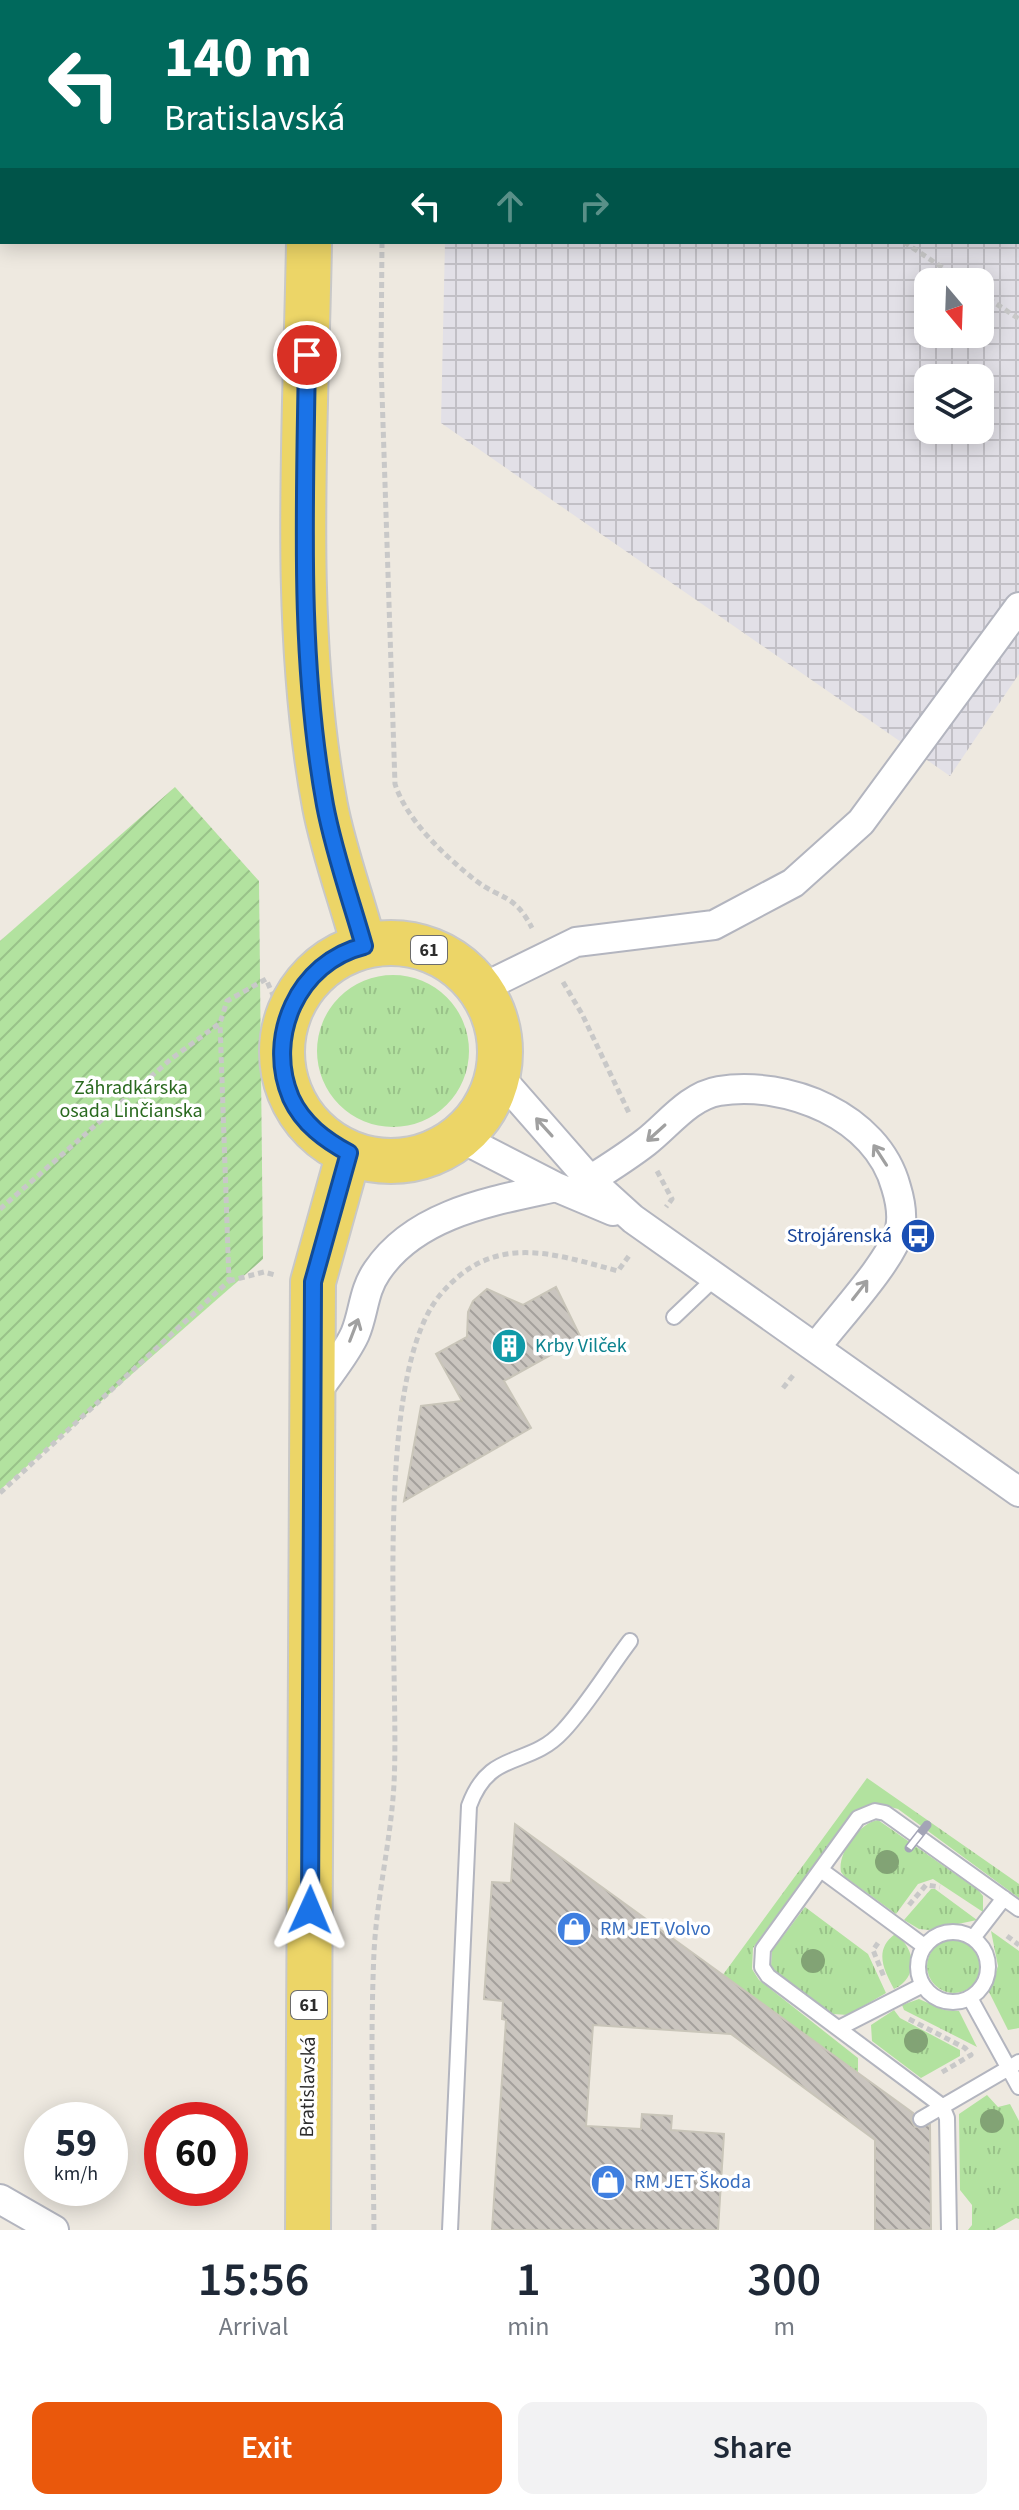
<!DOCTYPE html>
<meta charset="utf-8">
<style>
:root{--surface:#fff;--page:#f2f2f3;--text:#1f2937;--muted:#747a83;--accent:#ea580c}
body{margin:0;font-family:"Source Sans 3",sans-serif;background:var(--page);color:var(--text);height:100vh;display:flex;flex-direction:column;font-size:30px;white-space:nowrap}
*{box-sizing:border-box;margin:0}
p{font-size:26px;color:var(--muted)}
.icon{flex:none;width:44px;height:44px;fill:none;stroke:currentColor;stroke-width:2;stroke-linecap:round;stroke-linejoin:round}
.map{position:relative;height:2230px;overflow:hidden}
.drawer{display:flex;flex-direction:column;background:var(--surface);flex:1}
.drawer>*{flex:none}
.top-card{position:absolute;left:0px;top:0px;width:1020px;height:244px;box-shadow:0 4px 20px #0003;background:#00695c;color:#fff;overflow:hidden}
.needle{width:52px;rotate:161deg}
.controls{position:absolute;left:914px;top:268px;display:grid;gap:16px}
.controls a{display:grid;place-items:center;width:80px;height:80px;border-radius:16px;background:var(--surface);box-shadow:0 4px 20px #0003;font-size:40px}
.speed{position:absolute;left:24px;top:2102px;display:flex;gap:16px;font-size:40px;font-weight:700;text-align:center}
.speed>*{display:grid;place-content:center;width:104px;height:104px;border-radius:50%;background:var(--surface);box-shadow:0 4px 20px #0003;line-height:1}
.speed small{font-size:20px;font-weight:400}
.speed .limit{border:12px solid #d22;background:#fff;color:#111}
.pin{position:absolute;display:grid;place-items:center;width:68px;height:68px;color:#fff;margin:-34px;border:4px solid #fff;border-radius:50%;box-shadow:0 2px 8px #0007}
.me{position:absolute;width:88px;margin:-44px;rotate:1deg;stroke-linejoin:round;filter:drop-shadow(0 0 6px #0008)}
.turn{display:flex;align-items:center;gap:28px;height:168px;padding:0 32px;font-size:36px}
.turn .icon{width:104px;height:104px;stroke-width:2.5}
.turn b{display:block;font-size:56px;line-height:68px}
.lanes{display:flex;align-items:center;height:76px;padding:0 32px;background:#0003;justify-content:center;gap:40px;direction:ltr}
.lanes .off{opacity:.35}
.eta{display:flex;justify-content:space-evenly;align-items:center;height:136px;text-align:center}
.eta b{font-size:48px;font-weight:600;line-height:56px}
.cta{display:flex;gap:16px;margin-top:auto;padding:16px 32px}
.cta a{flex:1;height:92px;border-radius:16px;background:var(--accent);color:#fff;font-size:32px;font-weight:600;line-height:92px;text-align:center}
.cta a+a{background:var(--page);color:var(--text)}
.map>svg:first-child{display:block}
.industrial{fill:url(#industrial-grid);fill-rule:evenodd}
.grass{fill:url(#grass-tufts)}
.garden{fill:url(#garden-furrows)}
.building{fill:url(#building-back-hatch);stroke:#c9c5b9;stroke-width:2}
.lines{fill:none;stroke-linecap:round;stroke-linejoin:round}
.service-casing{stroke:#b3b5bf;stroke-width:18}
.minor-casing{stroke:#b3b5bf;stroke-width:32}
.primary-casing{stroke:#c8c8c8;stroke-width:48}
.path{stroke:#c8c8c8;stroke-width:5;stroke-dasharray:6 4;stroke-linecap:butt}
.service{stroke:#fff;stroke-width:14}
.minor{stroke:#fff;stroke-width:28}
.primary{stroke:#ecd567;stroke-width:44}
.rail-casing{stroke:#a3a4b6;stroke-width:9}
.rail{stroke:#fff;stroke-width:6;stroke-dasharray:18;stroke-linecap:butt}
.tree{fill:#82a375}
.oneway{stroke:#a0a0a0}
.route-casing{stroke:#114b97;stroke-width:20}
.route{stroke:#1a73e8;stroke-width:14}
.labels{text-anchor:middle;dominant-baseline:central;stroke-width:7;stroke-linejoin:round;paint-order:stroke}
.shield{fill:#fff;stroke:#6c6c6c;stroke-width:2}
.shield-label{font-size:18px;font-weight:bold;fill:#2d2d2d}
.park-label{font-size:20px;fill:#29691e;stroke:#fff}
.transit-label{font-size:20px;fill:#164399;stroke:#fff;text-anchor:end}
.culture-label{font-size:20px;fill:#0d838f;stroke:#fff;text-anchor:start}
.shop-label{font-size:20px;fill:#366cbe;stroke:#fff;text-anchor:start}
.street-label{font-size:20px;fill:#2d2d2d;stroke:#fff}
</style>
<div class="map">
<svg width="1019" height="2230" viewBox="0 0 1019 2230">
<defs>
<pattern id="industrial-grid" width="8" height="8" patternUnits="userSpaceOnUse" patternTransform="scale(2)"><rect width="8" height="8" fill="#e2e0e7"/><path d="M0 4h8M4 0v8" fill="none" stroke="#c2c0c6"/></pattern>
<pattern id="grass-tufts" width="24" height="20" patternUnits="userSpaceOnUse" patternTransform="scale(2)"><rect width="24" height="20" fill="#b2e29f"/><path d="M3 7l-1-3M5 7V3M7 7l1-3M15 17l-1-3M17 17v-4M19 17l1-3" fill="none" stroke="#99c289"/></pattern>
<pattern id="garden-furrows" width="10" height="10" patternUnits="userSpaceOnUse" patternTransform="scale(2)"><rect width="10" height="10" fill="#b2e29f"/><path d="M-1 1l2-2M0 10L10 0M9 11l2-2" fill="none" stroke="#99c289"/></pattern>
<pattern id="building-back-hatch" width="6" height="6" patternUnits="userSpaceOnUse" patternTransform="scale(2)"><rect width="6" height="6" fill="#cac5bf"/><path d="M-1 5l2 2M0 0l6 6M5-1l2 2" fill="none" stroke="#a4a09c"/></pattern>
</defs>
<rect width="100%" height="100%" fill="#eee9e0"/>
<!-- industrial -->
<path class="industrial" d="M462 0H1019V674L950 776 441 423 445 242H1018V2ZM928 282H980V334H928ZM928 378H980V430H928Z"/>
<!-- grass -->
<path class="grass" d="M317 1051a76 76 0 1 1 152 0a76 76 0 1 1-152 0Z
M867 1778 1019 1884V1898L898 1809 875 1803 853 1812 753 1948 752 1969 759 1980 858 2058V2075L722 1976Z
M878 1820 978 1890 983 1896V1912L933 1879 918 1884 896 1914 845 1877 841 1872C837 1854 859 1823 878 1820Z
M931 1889H935L977 1920 929 1930 919 1929 904 1920Z
M805 1907 868 1954 886 1993 848 2015 833 2014 775 1972 771 1966 772 1951Z
M991 1931 1019 1951V2028L1008 2030 989 1992 998 1966Z
M895 1934C916 1948 919 1977 894 1989 883 1968 874 1950 895 1934Z
M927 1966a27 27 0 1 1 54 0a27 27 0 1 1-54 0Z
M919 1999 944 2010 959 2011 977 2047 904 2010 902 2005Z
M894 2010 900 2018 960 2050V2056L921 2078 872 2041 871 2025Z
M987 2095 998 2107 1010 2104 1019 2121V2219L1016 2218 995 2230H968L972 2225V2205L960 2190 959 2114Z"/>
<!-- garden -->
<path class="garden" d="M175 787 259 881 263 1259 0 1490V941Z"/>
<!-- building -->
<path class="building" d="M556 1287 581 1338 504 1381 531 1428 404 1501 421 1406 462 1401 436 1354 467 1337 468 1312 473 1301 487 1289 523 1305Z
M515 1824 913 2113 911 2120 915 2127 930 2125 931 2230H875V2140L731 2034 593 2025 586 2126 641 2129 642 2114 672 2116 671 2130 724 2134 718 2230H492L506 2020 502 2019 503 2001 484 1999 492 1882 511 1883Z"/>
<g class="lines">
<!-- service casing -->
<g class="service-casing">
<path id="service" d="M656 2V0
M961 2 962 0
M674 1317 715 1278
M821 1870 924 1946
M918 1967a35 35 0 1 1 70 0a35 35 0 1 1-70 0Z
M973 1938 1004 1898
M970 1998 1019 2087
M839 2028 923 1985
M921 2119 1019 2062
M450 2230 469 1806C490 1748 528 1769 563 1731 588 1704 608 1670 630 1641
M949 2230 947 2118 942 2106 768 1976 762 1967 763 1949 858 1818 875 1811 885 1813 1019 1909"/>
</g>
<!-- minor casing -->
<g class="minor-casing">
<path id="minor" d="M480 989 576 942 714 925 793 883 861 822 1019 607
M498 1075 590 1180 633 1219 1019 1492
M459 1137 556 1187 613 1211
M590 1180C609 1168 628 1156 646 1142 668 1125 689 1096 719 1091 787 1080 877 1116 896 1187 900 1200 903 1215 900 1229 891 1262 838 1318 816 1347
M314 1396C327 1376 345 1356 355 1334 364 1313 363 1291 377 1271 416 1213 493 1201 556 1187
M0 2199 54 2230"/>
</g>
<!-- primary casing -->
<g class="primary-casing">
<path id="primary" d="M314 2V0
M309 242C306 426 291 625 325 806 334 853 352 900 364 946
M282 1052a109 109 0 1 1 218 0a109 109 0 1 1-218 0Z
M308 2230 313 1282 349 1153"/>
</g>
<!-- path -->
<path class="path" d="M544 0 547 2
M384 2V0
M382 242 381 363 395 784C407 821 445 856 475 880 501 900 514 893 532 928
M904 242 964 282
M980 293 1019 319
M563 982 582 1014 630 1115
M657 1171 672 1199 666 1207
M0 1209 171 1059 220 1023 227 1001 266 979 285 1023
M229 1281 264 1272 275 1275
M783 1388 795 1373
M0 1493 229 1281 220 1023
M909 1905 926 1885 940 1887
M1007 1936 1019 1945
M878 1943 873 1950 884 1977
M909 2019 965 2048 971 2055 939 2074
M374 2230C373 2137 370 2044 374 1952 377 1895 391 1840 394 1784 400 1671 371 1378 440 1295 493 1232 551 1253 618 1271L631 1253"/>
<!-- service -->
<use href="#service" class="service"/>
<!-- minor -->
<use href="#minor" class="minor"/>
<!-- primary -->
<use href="#primary" class="primary"/>
<!-- rail casing -->
<g class="rail-casing">
<path id="rail" d="M909 1848 927 1825"/>
</g>
<!-- rail -->
<use href="#rail" class="rail"/>
</g>
<!-- trees -->
<g class="tree">
<circle cx="887" cy="1862" r="12"/>
<circle cx="813" cy="1961" r="12"/>
<circle cx="916" cy="2041" r="12"/>
<circle cx="992" cy="2121" r="12"/>
</g>
<!-- one-way arrows -->
<defs><path id="oneway-shaft" d="M-6 0H5M1.5-3L5.5 0L1.5 3" fill="none" stroke-width="1.6" stroke-linecap="round" stroke-linejoin="round" transform="scale(2)"/></defs>
<g class="oneway">
<use href="#oneway-shaft" transform="translate(544 1127) rotate(-132)"/>
<use href="#oneway-shaft" transform="translate(656 1133) rotate(138)"/>
<use href="#oneway-shaft" transform="translate(880 1155) rotate(-123)"/>
<use href="#oneway-shaft" transform="translate(860 1290) rotate(-52)"/>
<use href="#oneway-shaft" transform="translate(354 1330) rotate(-69)"/>
</g>
<g class="lines">
<!-- route casing -->
<g class="route-casing">
<path id="route" d="M307 355C305 505 298 657 325 805 334 853 351 900 364 946 298 962 265 1037 291 1098 303 1124 325 1140 349 1153L313 1282 310 1910"/>
</g>
<!-- route -->
<use href="#route" class="route"/>
</g>
<!-- icons -->
<defs>
<g id="bus-disc" transform="scale(1.8)"><circle r="9.5" fill="#1a4fb4" stroke="#fff"/><path d="M-5-6H5V4H4V6H2V4H-2V6H-4V4H-5ZM-3.5-4V0h7V-4ZM-3.5 1.2v1.5H-2V1.2ZM2 1.2v1.5H3.5V1.2Z" fill="#fff"/></g>
<g id="building-disc" transform="scale(1.8)"><circle r="9.5" fill="#0f9aa8" stroke="#fff"/><path d="M-4-6H4V6H1V3H-1V6H-4ZM-2.5-4.3h1.7v1.8h-1.7ZM.8-4.3h1.7v1.8H.8ZM-2.5-1h1.7V.8h-1.7ZM.8-1h1.7V.8H.8Z" fill="#fff"/></g>
<g id="shop-disc" transform="scale(1.8)"><circle r="9.5" fill="#3f7fe0" stroke="#fff"/><path d="M-5-2.5h2.3a2.7 3.5 0 0 1 5.4 0H5L5.5 6h-11ZM-1.5-2.5h3a1.5 2.3 0 0 0-3 0Z" fill="#fff"/></g>
</defs>
<g fill-rule="evenodd">
<use href="#bus-disc" x="918" y="1236"/>
<use href="#building-disc" x="509" y="1346"/>
<use href="#shop-disc" x="574" y="1929"/>
<use href="#shop-disc" x="608" y="2182"/>
</g>
<g class="labels">
<!-- shield labels -->
<g class="shield">
<rect x="411" y="936" width="36" height="28" rx="6"/>
<rect x="291" y="1991" width="36" height="28" rx="6"/>
</g>
<g class="shield-label">
<text x="429" y="950">61</text>
<text x="309" y="2005">61</text>
</g>
<!-- park labels -->
<g class="park-label">
<text x="131" y="1088">Záhradkárska<tspan x="131" dy="23">osada Linčianska</tspan></text>
</g>
<!-- transit labels -->
<g class="transit-label">
<text x="892" y="1236">Strojárenská</text>
</g>
<!-- culture labels -->
<g class="culture-label">
<text x="535" y="1346">Krby Vilček</text>
</g>
<!-- shop labels -->
<g class="shop-label">
<text x="600" y="1929">RM JET Volvo</text>
<text x="634" y="2182">RM JET Škoda</text>
</g>
<!-- street labels -->
<g class="street-label">
<text transform="translate(308 2087) rotate(-89)">Bratislavská</text>
</g>
</g>
</svg>
<div class="controls">
<a><svg class="needle" viewBox="-14 -14 28 28"><path d="M0-13l5 13h-10z" fill="#e53935"/><path d="M0 13l5-13h-10z" fill="#747a83"/></svg></a>
<a><svg class="icon" aria-label="layers" viewBox="0 0 24 24"><path d="M12 4l9 5-9 5-9-5zM3 14l9 5 9-5"/></svg></a>
</div>
<div class="speed"><div>59<small>km/h</small></div><div class="limit">60</div></div>
<div class="pin" style="left:307px;top:355px;background:#d93025"><svg class="icon" aria-label="arrive" viewBox="0 0 24 24"><path d="M6 21V4h12l-3 4 3 4H6"/></svg></div>
<svg class="me" style="left:310px;top:1910px" viewBox="-20 -20 40 40"><path d="M0-17L14 15 0 8-14 15z" fill="#1a73e8" stroke="#fff" stroke-width="4"/></svg>
<div class="top-card">
<div class="turn"><svg class="icon" aria-label="left" viewBox="0 0 24 24"><path d="M17 20v-9H6M10 6l-5 5 5 5"/></svg><div><b>140 m</b>Bratislavská</div></div>
<div class="lanes"><svg class="icon" aria-label="left" viewBox="0 0 24 24"><path d="M17 20v-9H6M10 6l-5 5 5 5"/></svg><svg class="icon off" aria-label="ahead" viewBox="0 0 24 24"><path d="M12 20V5M6 11l6-6 6 6"/></svg><svg class="icon off" aria-label="right" viewBox="0 0 24 24"><path d="M7 20v-9h11M14 6l5 5-5 5"/></svg></div>
</div>
</div>
<section class="drawer">
<div class="eta">
<div><b>15:56</b><p>Arrival</p></div>
<div><b>1</b><p>min</p></div>
<div><b>300</b><p>m</p></div>
</div>
<div class="cta"><a>Exit</a><a>Share</a></div>
</section>
